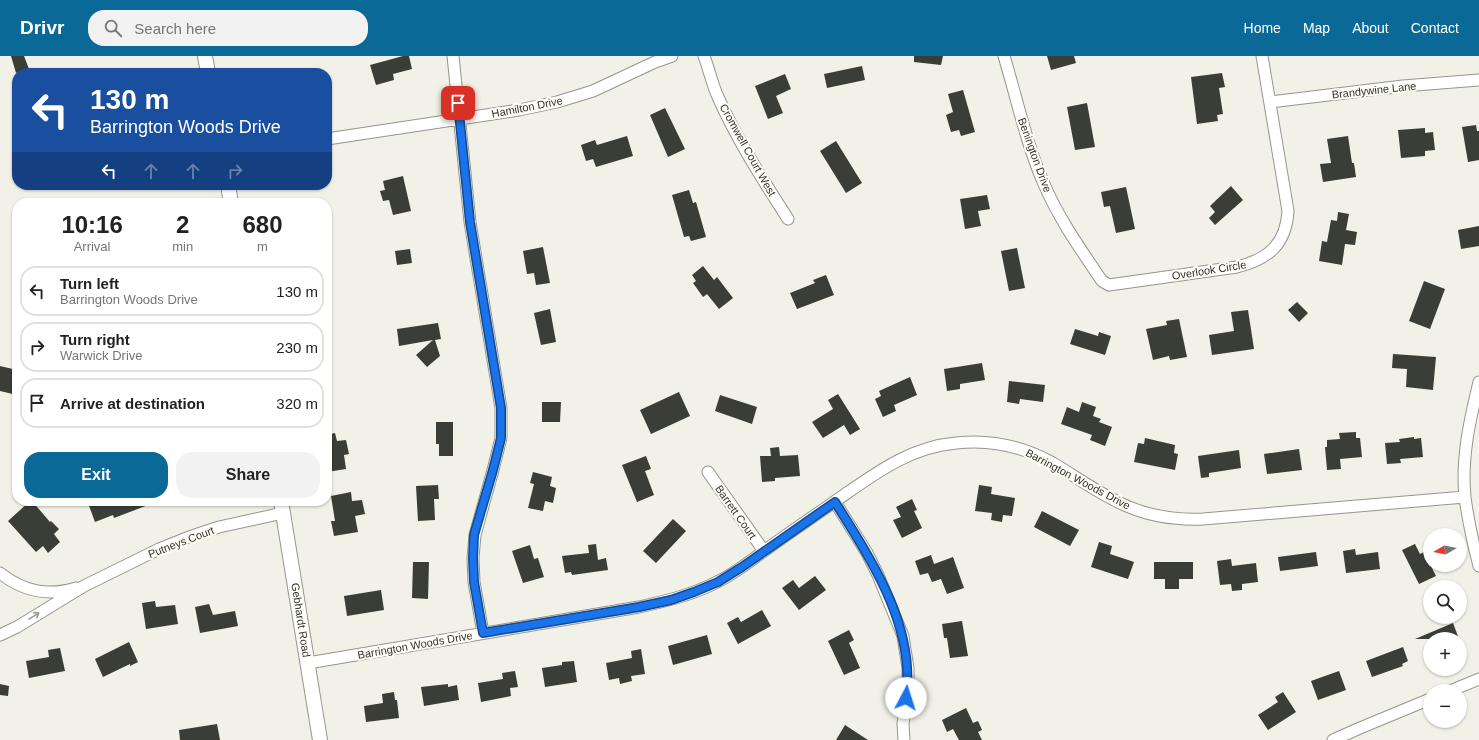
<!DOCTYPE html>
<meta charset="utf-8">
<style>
:root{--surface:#fff;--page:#f2f2f2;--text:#222;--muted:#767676;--line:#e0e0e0;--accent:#0b6998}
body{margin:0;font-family:Helvetica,sans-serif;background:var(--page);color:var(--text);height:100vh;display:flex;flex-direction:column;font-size:15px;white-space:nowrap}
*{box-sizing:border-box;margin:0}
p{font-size:13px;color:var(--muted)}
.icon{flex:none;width:22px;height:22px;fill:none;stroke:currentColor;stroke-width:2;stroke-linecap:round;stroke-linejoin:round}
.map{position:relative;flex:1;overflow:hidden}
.drawer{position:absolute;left:12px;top:142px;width:320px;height:308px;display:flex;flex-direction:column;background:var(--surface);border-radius:16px;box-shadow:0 1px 3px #0004}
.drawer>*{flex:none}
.hud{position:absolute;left:12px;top:12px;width:320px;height:122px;border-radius:16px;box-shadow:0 1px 3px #0004;background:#1a4fa0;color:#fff;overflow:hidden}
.needle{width:26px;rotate:260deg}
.tools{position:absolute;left:1423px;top:472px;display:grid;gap:8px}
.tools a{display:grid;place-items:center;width:44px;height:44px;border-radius:50%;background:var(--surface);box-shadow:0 1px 3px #0004;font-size:20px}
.pin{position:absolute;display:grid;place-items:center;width:34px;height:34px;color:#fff;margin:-17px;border-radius:8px;box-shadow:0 2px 6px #0006}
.me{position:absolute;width:44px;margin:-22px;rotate:5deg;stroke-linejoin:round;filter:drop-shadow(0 0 3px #0008)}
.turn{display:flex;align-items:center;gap:14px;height:84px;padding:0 12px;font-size:18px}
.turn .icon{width:52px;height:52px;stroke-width:2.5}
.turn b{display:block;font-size:28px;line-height:34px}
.lanes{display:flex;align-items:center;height:38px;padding:0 12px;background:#0003;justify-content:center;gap:20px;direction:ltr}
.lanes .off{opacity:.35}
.eta{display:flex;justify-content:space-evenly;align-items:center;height:68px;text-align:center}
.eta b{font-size:24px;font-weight:800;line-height:28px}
.action{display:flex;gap:8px;margin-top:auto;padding:8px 12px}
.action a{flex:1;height:46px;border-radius:16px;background:var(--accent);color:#fff;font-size:16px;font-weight:800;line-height:46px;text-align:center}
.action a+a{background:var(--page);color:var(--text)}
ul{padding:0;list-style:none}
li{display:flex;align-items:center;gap:12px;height:50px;margin:0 8px 6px;padding:0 4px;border:2px solid var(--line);border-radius:16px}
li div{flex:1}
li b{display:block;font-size:15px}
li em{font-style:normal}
header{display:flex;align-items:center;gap:24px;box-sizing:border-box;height:56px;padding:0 20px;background:var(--accent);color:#fff}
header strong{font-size:19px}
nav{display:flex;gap:22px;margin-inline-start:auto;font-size:14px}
.search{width:280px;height:36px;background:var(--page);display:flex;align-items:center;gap:10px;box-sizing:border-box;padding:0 14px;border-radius:16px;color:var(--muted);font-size:15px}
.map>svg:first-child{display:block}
.building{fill:#3a3e37}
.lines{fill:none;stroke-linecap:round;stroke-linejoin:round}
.minor-casing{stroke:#96958d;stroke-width:13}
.tertiary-casing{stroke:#96958d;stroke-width:16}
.minor{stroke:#fff;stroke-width:11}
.tertiary{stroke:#fff;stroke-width:14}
.oneway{stroke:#989896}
.route-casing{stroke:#114b97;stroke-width:10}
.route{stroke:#1a73e8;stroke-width:7}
.labels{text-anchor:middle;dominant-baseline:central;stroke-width:4;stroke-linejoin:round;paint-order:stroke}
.street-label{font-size:11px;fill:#31312d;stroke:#fffef5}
</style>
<header>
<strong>Drivr</strong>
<div class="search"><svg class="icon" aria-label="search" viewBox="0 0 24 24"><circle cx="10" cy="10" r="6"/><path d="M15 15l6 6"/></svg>Search here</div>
<nav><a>Home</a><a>Map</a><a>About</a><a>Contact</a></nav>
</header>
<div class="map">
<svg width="1479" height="684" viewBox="0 0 1479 684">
<rect width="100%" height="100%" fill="#f1f1e7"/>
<!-- building -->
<path class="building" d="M11 0H24L29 13 16 17Z
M403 0H409L412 13 393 18 394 24 376 29 370 9Z
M914 0H943L941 9 914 6Z
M1047 0H1074L1076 7 1051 14Z
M862 10 865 24 827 32 824 18Z
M1222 17 1225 31 1219 32 1223 58 1217 59 1218 65 1197 68 1191 21Z
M785 18 791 33 776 40 783 57 768 63 755 30Z
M963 34 975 76 961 80 959 74 951 76 946 59 953 56 948 38Z
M1087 47 1095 91 1075 94 1067 51Z
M665 52 685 93 668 101 650 59Z
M1476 69 1477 75H1479V104L1468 106 1462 71Z
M1425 72V77L1433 76 1435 94 1425 95V100L1401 102 1398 74Z
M627 80 633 100 596 111 593 103 586 105 581 89 595 84 597 89Z
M1348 80 1352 107H1354L1356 121 1323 126 1320 108 1331 107 1327 83Z
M836 85 862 127 846 137 820 95Z
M403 120 411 155 393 159 389 144 383 145 380 135 385 134 383 125Z
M1231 130 1243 144 1215 169 1209 162 1215 156 1210 150Z
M1126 131 1135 173 1116 177 1110 150 1104 151 1101 136Z
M689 134 693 147 696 146 706 181 691 185 689 180 684 181 672 139Z
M987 139 990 153 978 155 981 170 965 173 960 143Z
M1338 156 1349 158 1346 174 1357 176 1355 189 1345 188 1342 209 1319 205 1322 185 1327 186 1331 164 1337 165Z
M1479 170V190L1461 193 1458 174Z
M543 191 550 227 536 229 534 217 527 218 523 195Z
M1017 192 1025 232 1009 235 1001 195Z
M410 193 412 207 397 209 395 195Z
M703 210 714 224 717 221 733 242 719 253 707 238 703 241 693 227 696 225 692 219Z
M826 219 834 239 797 253 790 237 815 227 813 224Z
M1424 225 1445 233 1430 273 1409 265Z
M1297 246 1308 257 1299 266 1288 254Z
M550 253 556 286 541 289 534 257Z
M1248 254 1254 293 1212 299 1209 279 1234 275 1231 256Z
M1179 263 1187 301 1170 304 1169 300 1153 304 1146 273 1167 269 1166 265Z
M438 267 441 283 435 284 440 300 427 311 416 299 433 284 399 290 397 273Z
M1075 273 1098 280 1099 276 1111 280 1105 299 1070 288Z
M1393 298 1436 301 1433 334 1406 331 1407 313 1392 312Z
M982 307 985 324 960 328V333L947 335 944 313Z
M0 310 17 314V339L0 335Z
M910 321 917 339 894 349 896 355 883 361 875 343 881 340 879 335Z
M1009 325 1045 329 1043 346 1020 343 1019 348 1007 346Z
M679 336 690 360 651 378 640 354Z
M838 338 860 373 850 379 844 369 823 382 812 366 833 353 828 344Z
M720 339 757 351 752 368 715 355Z
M542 346H561L560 366H542Z
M1082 346 1096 351 1093 360 1101 363 1099 366 1112 371 1105 390 1090 384 1092 379 1061 368 1067 351 1079 356Z
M436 366H453V400H439V388H436Z
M1356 376V382H1360L1362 401 1340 403 1341 413 1327 414 1325 391H1327V384L1340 383 1339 377Z
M335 377 337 385 346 384 349 398 344 399 346 413 327 416V379Z
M1414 381V383L1421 382 1423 401 1400 403 1401 407 1387 408 1385 387 1400 386 1399 383Z
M1145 382 1175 389 1174 397 1178 398 1175 414 1134 406 1138 387 1144 388Z
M779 391 780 400 798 399 800 420 775 422V425L762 426 760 400H771L770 392Z
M1299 393 1302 414 1267 418 1264 398Z
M1239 394 1241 412 1209 417V421L1201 422 1198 400Z
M646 400 651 413 645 415 654 439 637 446 622 409Z
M533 416 552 421 550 430 556 432 553 447 545 445 543 455 528 452 534 428 530 427Z
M438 429 439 443H434L435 464 418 465 416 430Z
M979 429 992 431 991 438 1015 442 1012 460 1003 459 1002 466 991 464 992 457 975 455Z
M351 436 352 445 362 444 365 458 355 460 358 476 334 480 331 465H335L331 440Z
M912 443 917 454 914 455 922 472 902 482 893 464 901 461 896 451Z
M30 445H32L50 466 51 465 59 473 54 478 60 486 48 497 43 490 36 496 8 465Z
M93 445H156V446L114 462 113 459 95 466 88 447Z
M1042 455 1079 474 1070 490 1034 471Z
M673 463 686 475 656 507 643 495Z
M1099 486 1112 490 1110 498 1134 506 1128 523 1091 511Z
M596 488 598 504 606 502 608 514 572 519 571 516 565 517 562 500 589 497 588 489Z
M1415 488 1420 498 1424 496 1436 520 1419 528 1402 494Z
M530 489 534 503 538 502 544 521 523 527 512 495Z
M1355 493 1356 499 1378 496 1380 513 1346 517 1343 495Z
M1316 496 1318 510 1280 515 1278 501Z
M931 499 934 508 953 501 964 532 947 538 941 523 932 526 928 517 920 519 915 505Z
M1231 503 1232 510 1256 507 1258 526 1242 528V534L1232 535 1231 528 1220 529 1217 505Z
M413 506H429L428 543 412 542Z
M1154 506H1193V523H1179V533H1165V523H1154Z
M815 520 826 534 799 554 782 532 793 524 799 532Z
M381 534 384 554 347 560 344 540Z
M155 545 156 551 175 549 178 568 146 573 142 547Z
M209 548 213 559 235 555 238 570 200 577 195 551Z
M762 554 771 570 738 588 727 567 738 561 741 566Z
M962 565 968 600 950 602 947 582H944L942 568Z
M1453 567 1459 583H1415Z
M849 574 854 584 849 587 860 612 844 619 828 585Z
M707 579 712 598 673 609 668 590Z
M129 586 138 606 130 610V608L103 621 95 603Z
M1403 591 1408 605 1402 608 1403 610 1372 621 1366 605Z
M60 592 65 615 29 622 26 605 49 601 48 594Z
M641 593 645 618 631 620 632 625 620 628 619 622 609 624 606 607 632 602 631 595Z
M574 605 577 626 545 631 542 612 562 609V606Z
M515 615 518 631 510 632 511 640 481 646 478 627 503 623 502 617Z
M1339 615 1346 634 1318 644 1311 625Z
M0 628 9 630 8 640 0 639Z
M448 628V631L457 629 459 644 424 650 421 631Z
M394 636 395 644H397L399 662 366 666 364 650 383 647 382 638Z
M1283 636 1296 656 1268 674 1258 659 1278 646 1275 641Z
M966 652 973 667 978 665 982 674 978 676 982 684H959L953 673 947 676 942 664Z
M217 668 220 684H180L179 674Z
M845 669 868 684H836Z"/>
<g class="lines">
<!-- minor casing -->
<g class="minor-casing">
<path id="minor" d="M453 0 470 166 501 352V382L493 414 475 479 473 502 474 526 483 577
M704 0C709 13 712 28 718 41 737 84 763 124 788 163
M1004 0C1017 43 1026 87 1044 128 1059 163 1081 194 1102 225L1109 229 1237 211C1269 203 1286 188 1288 155L1262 0
M1270 46 1403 30 1479 24
M327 83 519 54 557 46 593 35 655 6 672 0
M1479 326C1470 363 1461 402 1465 441 1468 464 1473 487 1479 510
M708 416 764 495
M835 446 867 497 878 519 903 580 908 612V630L903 668 904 684
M0 517C23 535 47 541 76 532
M0 579 17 571 84 530 159 493 189 481 219 471 283 457
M308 607 639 551C666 545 692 539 717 526 734 518 749 506 764 495 787 478 810 463 834 446 872 420 908 391 956 387 990 383 1024 391 1053 407 1078 422 1102 440 1129 451 1153 461 1178 464 1203 463L1465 441
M1450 635 1479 623
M1333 684 1360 672 1430 643"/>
</g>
<!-- tertiary casing -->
<g class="tertiary-casing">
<path id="tertiary" d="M205 0 208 17
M228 129 231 147
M281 445 320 684"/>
</g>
<!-- minor -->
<use href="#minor" class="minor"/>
<!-- tertiary -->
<use href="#tertiary" class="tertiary"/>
</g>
<!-- one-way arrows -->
<defs><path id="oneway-shaft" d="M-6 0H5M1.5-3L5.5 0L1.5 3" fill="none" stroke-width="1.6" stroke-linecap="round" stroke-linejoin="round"/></defs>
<use class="oneway" href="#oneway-shaft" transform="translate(34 560) rotate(-32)"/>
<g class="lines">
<!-- route casing -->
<g class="route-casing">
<path id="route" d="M458 47 470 166 501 352V382L493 414 474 479 473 502 474 526 483 577 639 551 671 544 694 536 718 526 742 511 835 446C871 504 916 570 906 642"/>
</g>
<!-- route -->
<use href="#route" class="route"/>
</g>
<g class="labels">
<!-- street labels -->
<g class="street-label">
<text transform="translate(1374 34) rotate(-6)">Brandywine Lane</text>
<text transform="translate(527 51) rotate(-11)">Hamilton Drive</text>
<text transform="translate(748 94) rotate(61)">Cromwell Court West</text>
<text transform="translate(1035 99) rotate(70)">Benington Drive</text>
<text transform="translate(1209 214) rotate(-9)">Overlook Circle</text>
<text transform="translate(1078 423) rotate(28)">Barrington Woods Drive</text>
<text transform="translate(736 456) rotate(55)">Barrett Court</text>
<text transform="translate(181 486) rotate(-21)">Putneys Court</text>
<text transform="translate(301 564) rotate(81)">Gebhardt Road</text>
<text transform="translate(415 589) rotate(-10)">Barrington Woods Drive</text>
</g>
</g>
</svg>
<div class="tools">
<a><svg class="needle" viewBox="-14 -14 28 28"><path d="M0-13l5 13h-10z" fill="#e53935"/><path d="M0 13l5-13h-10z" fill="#767676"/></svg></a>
<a><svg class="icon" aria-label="search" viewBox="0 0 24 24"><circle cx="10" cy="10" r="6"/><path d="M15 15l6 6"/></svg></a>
<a>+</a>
<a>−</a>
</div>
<div class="pin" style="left:458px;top:47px;background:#d93025"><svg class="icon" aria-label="arrive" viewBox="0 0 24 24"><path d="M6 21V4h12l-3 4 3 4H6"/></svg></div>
<svg class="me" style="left:906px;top:642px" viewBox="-20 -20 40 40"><circle r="19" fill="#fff"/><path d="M0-13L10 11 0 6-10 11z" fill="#1a73e8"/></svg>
<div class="hud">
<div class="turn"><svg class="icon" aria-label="left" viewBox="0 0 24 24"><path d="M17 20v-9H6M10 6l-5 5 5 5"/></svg><div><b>130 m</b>Barrington Woods Drive</div></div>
<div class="lanes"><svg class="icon" aria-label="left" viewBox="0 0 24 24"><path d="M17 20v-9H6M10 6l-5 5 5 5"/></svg><svg class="icon off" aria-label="ahead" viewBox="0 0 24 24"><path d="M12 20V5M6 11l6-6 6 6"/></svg><svg class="icon off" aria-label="ahead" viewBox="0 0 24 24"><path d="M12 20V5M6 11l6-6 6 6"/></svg><svg class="icon off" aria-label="right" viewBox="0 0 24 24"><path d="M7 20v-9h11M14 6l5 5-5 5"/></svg></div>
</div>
<section class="drawer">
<div class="eta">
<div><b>10:16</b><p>Arrival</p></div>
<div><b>2</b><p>min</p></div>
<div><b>680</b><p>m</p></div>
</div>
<ul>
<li><svg class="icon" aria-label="left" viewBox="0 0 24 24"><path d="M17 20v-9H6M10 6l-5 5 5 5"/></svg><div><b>Turn left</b><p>Barrington Woods Drive</p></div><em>130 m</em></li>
<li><svg class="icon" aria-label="right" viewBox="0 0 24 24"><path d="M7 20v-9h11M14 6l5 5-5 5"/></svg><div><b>Turn right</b><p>Warwick Drive</p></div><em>230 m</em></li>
<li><svg class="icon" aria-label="arrive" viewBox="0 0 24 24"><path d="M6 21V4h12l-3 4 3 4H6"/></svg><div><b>Arrive at destination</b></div><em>320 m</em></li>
</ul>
<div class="action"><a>Exit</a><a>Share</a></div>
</section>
</div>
